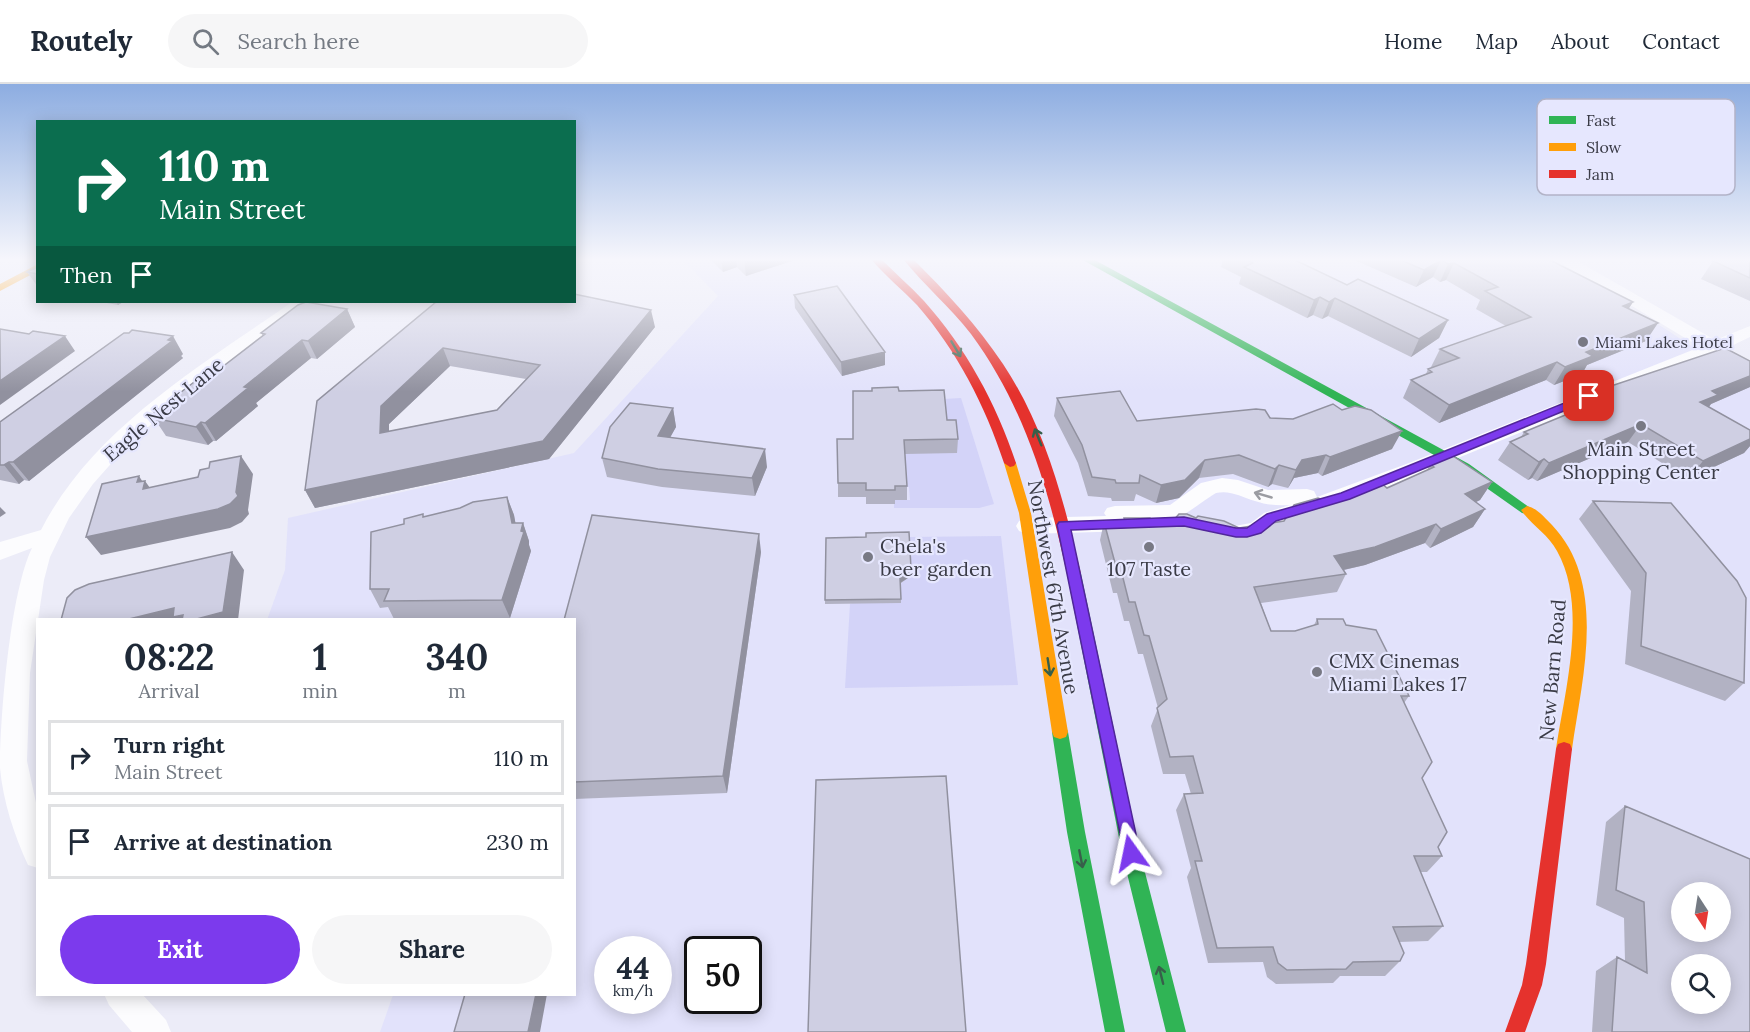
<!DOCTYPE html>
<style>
:root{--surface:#fff;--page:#f6f6f7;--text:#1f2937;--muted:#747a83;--line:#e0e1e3;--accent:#7c3aed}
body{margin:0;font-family:Lora,serif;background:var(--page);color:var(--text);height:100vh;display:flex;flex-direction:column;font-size:22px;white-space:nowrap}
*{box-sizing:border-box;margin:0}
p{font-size:20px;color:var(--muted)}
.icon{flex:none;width:33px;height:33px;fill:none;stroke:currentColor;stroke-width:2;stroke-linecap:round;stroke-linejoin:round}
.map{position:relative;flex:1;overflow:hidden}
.details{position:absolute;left:36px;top:534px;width:540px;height:378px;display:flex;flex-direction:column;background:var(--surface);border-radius:0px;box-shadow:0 3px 15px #0003}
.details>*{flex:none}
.guide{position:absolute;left:36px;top:36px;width:540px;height:183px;border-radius:0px;box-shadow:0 3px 15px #0003;background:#0b6e4f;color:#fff;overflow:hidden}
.needle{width:39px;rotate:168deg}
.tools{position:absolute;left:1671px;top:798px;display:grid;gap:12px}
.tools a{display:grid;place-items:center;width:60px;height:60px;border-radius:50%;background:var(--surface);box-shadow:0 3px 15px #0003;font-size:30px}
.speed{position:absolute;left:594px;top:852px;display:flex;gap:12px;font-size:30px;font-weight:700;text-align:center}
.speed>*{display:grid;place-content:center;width:78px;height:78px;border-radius:50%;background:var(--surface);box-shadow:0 3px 15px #0003;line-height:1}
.speed small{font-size:15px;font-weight:400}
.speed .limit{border:3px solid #111;border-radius:9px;background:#fff;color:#111}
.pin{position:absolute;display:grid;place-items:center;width:51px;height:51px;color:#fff;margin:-26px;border-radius:12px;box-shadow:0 3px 9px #0006}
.me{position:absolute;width:66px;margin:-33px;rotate:348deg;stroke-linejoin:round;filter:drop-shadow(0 0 4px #0008)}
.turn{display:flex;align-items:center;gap:21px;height:126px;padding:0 24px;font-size:27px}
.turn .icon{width:78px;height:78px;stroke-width:2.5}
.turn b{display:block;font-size:42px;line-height:51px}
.then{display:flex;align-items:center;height:57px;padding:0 24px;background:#0003;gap:12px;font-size:22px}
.eta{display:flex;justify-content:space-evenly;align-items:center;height:102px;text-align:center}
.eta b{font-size:36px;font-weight:700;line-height:42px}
.cta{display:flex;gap:12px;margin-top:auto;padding:12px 24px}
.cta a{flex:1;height:69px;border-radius:36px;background:var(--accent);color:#fff;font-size:24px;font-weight:700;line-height:69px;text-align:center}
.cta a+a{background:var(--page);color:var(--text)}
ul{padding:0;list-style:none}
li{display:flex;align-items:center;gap:18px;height:75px;margin:0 12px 9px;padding:0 12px;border:3px solid var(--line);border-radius:0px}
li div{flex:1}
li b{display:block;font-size:22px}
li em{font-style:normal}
header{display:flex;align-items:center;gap:36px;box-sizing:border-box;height:84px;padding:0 30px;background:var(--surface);border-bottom:2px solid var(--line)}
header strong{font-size:28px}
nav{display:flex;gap:33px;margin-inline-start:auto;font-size:21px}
.search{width:420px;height:54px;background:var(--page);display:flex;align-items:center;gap:15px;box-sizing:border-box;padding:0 21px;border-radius:33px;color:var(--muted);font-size:22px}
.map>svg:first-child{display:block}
.built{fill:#e2e2fb;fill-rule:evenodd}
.green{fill:#d3d3f8}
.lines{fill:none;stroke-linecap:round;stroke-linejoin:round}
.street{fill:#fcfcfe;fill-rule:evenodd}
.fast{fill:#30b455;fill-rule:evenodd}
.slow{fill:#ff9f0a;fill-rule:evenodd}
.jam{fill:#e5322d;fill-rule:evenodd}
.wall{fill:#b2b2c3;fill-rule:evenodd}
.shaded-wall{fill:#91919f}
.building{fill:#cfcfe3;stroke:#91919f;stroke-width:1.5;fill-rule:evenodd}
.oneway{stroke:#375f4a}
.oneway2{stroke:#9b9ca2}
.route{fill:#7c3aed;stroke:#51269a;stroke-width:1.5}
.poi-dot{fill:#787984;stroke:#e6e7fe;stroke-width:2}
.labels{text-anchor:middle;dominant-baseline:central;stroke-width:4.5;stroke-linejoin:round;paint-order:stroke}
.far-poi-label{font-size:16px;fill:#3a3b46;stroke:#e6e7fe;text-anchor:start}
.street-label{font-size:20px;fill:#3a3b46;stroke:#e6e7fe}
.poi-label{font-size:20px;fill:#3a3b46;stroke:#e6e7fe}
.key{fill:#e6e7fe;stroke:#b2b3c7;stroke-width:1.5}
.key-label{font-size:16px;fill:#3a3b46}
</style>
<header>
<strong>Routely</strong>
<div class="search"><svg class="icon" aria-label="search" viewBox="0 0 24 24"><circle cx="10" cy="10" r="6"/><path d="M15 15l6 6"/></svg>Search here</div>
<nav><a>Home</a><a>Map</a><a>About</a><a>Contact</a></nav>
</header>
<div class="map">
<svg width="1750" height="948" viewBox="0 0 1750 948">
<rect width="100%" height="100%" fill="#ececf8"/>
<!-- built -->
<path class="built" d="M682 175H1546L1664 244 1750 300V948H380L393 911 574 910V536H267L285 486 288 434 574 369 718 212ZM1682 808H1720V848H1682ZM608 866H658V916H608ZM698 866H748V916H698ZM1682 880H1720V920H1682Z"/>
<!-- green -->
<path class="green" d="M961 314 994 420 979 424H894V416H910L909 403H906L903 368 946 350 943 315Z
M1001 452 1018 601 845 604 850 520 908 494 911 488 909 453Z"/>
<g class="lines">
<!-- street -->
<path class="street" d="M1554 175H1574L1715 256 1750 242V253L1727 264 1750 276V289L1713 270 1352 417 1280 439 1265 451 1237 456 1229 453 1226 448 1229 443 1251 439 1264 429 1290 421C1278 422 1267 421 1255 417 1241 413 1231 406 1216 409 1184 429 1184 438 1143 437L1141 444 1133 447 1027 450 1019 447 1016 442 1019 437 1027 434 1106 432 1104 429 1107 424 1115 422 1170 421 1201 399 1222 394 1238 396 1268 406 1307 405 1314 407 1317 413 1409 379 1700 263Z
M292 218H310L159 333 124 365 93 400 69 434 50 473 44 496 30 589 27 677 38 728V784L28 781C14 751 3 717 0 684 0 634 10 509 32 464L0 476V458L41 446C93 344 202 281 292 218Z
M104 910H142L166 936 171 948H132L109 921Z"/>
<!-- fast -->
<path class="fast" d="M1081 175H1093L1469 380 1533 426 1527 430 1522 429 1461 386Z
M1074 485 1081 490 1140 769 1186 948H1166L1122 769 1067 490Z
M1060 641 1066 643 1068 648 1085 748 1125 948H1105L1067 748 1052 648 1054 643Z"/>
<!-- slow -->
<path class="slow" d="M38 180V187L0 207V200Z
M1010 375 1016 379 1031 429 1068 648 1066 653 1060 655 1054 653 1052 648 1019 429 1004 379Z
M1527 422C1537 424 1545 434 1552 441 1608 500 1582 594 1572 665L1570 670 1564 672 1558 670 1556 665C1565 606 1588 522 1557 467 1548 450 1531 441 1521 426Z"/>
<!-- jam -->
<path class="jam" d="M871 175H881C895 189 910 202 924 217 966 264 996 319 1016 379L1014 382 1010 383 1004 379C985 321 957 267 917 221 902 205 885 192 871 175Z
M903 175H913C946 208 977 241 1003 280 1045 343 1064 417 1081 490L1079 494H1069L1067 490C1048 403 1024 322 971 250 950 223 924 201 903 175Z
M1564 658 1570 660 1572 665 1546 880 1542 901 1525 948H1505L1522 901 1526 880 1556 665 1558 660Z"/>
</g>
<!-- wall -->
<path class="wall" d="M710 175H798L746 192 737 183 723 188Z
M1223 175H1293L1347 201 1448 236 1439 254 1411 273 1328 232 1322 235 1313 231 1307 234 1239 200 1241 193 1221 183Z
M1352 175H1548L1633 218 1629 224 1646 257 1587 281 1582 290 1554 301 1546 296 1439 339 1403 314 1411 296 1426 290 1428 285 1433 284 1431 283 1440 265 1506 242 1476 225 1480 216 1446 196 1440 198 1433 193 1416 203Z
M1750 175V217L1701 195 1713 177Z
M38 183V203L27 188Z
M794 211 885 281 842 292 795 224Z
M101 218H123L118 221Z
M436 218 655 243 549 375 315 424 305 406ZM450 282 526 295 497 326 389 347V340Z
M347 225 355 243 317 275 311 274 256 319 258 322 216 357H213L208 361 166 352 154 334 157 332 154 329 204 297 263 252 261 249Z
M183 270 181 272 183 274 29 397 24 396 19 400 0 396V338Z
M1750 277V303L1711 320 1709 323 1750 346V362L1744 369 1688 395 1628 358 1537 397 1532 394 1528 396 1498 376 1510 358 1521 353 1524 348 1590 321 1599 306Z
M899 307 947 336 958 355 957 369 905 370 907 402V416H895V420H866V413H838V399L853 355Z
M1057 314 1137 337 1270 334 1293 335 1392 365 1322 392 1318 389 1294 394 1288 404 1272 400 1268 403 1233 390 1199 394 1179 414 1156 419 1136 410 1134 417H1112L1111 414 1088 412 1078 379 1054 332Z
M673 324 676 343 670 353 767 383 755 412 662 403 607 393 602 374Z
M1430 380 1492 398 1480 416 1476 418 1485 425 1473 443 1430 464 1425 459 1365 481 1344 486 1346 490 1337 508 1261 519 1271 547H1295L1314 541 1317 535 1346 541 1409 612 1404 619 1438 763 1442 772 1427 788H1420L1443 842 1428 857 1399 858 1400 877 1385 892H1340L1333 899 1276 900 1267 893 1263 878 1208 879 1187 793 1191 784 1176 726 1184 710H1191L1185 690H1163L1151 642 1158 624 1143 570H1138L1129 537H1124L1117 509H1113L1100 456 1104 438H1123L1124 434 1152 438H1172L1196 434 1239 444 1284 437 1331 419 1387 404 1427 386Z
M507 413 514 431 515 439H523L529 457V461L531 467 510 534 394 535 388 523 380 524 370 505 404 440Z
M1593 417 1744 599 1725 617 1625 580 1631 507 1579 435Z
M761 468 727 709 574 715V536Z
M911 488 908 494 901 499V519L825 520V516Z
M1625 722 1750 948H1592L1596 887 1617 873 1625 877 1624 834 1596 821 1606 738Z"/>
<!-- shaded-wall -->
<path class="shaded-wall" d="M721 175H736L737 183 723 188Z
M744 175H798L746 192Z
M1441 176 1433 193 1416 203 1424 186Z
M1454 179 1446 196 1440 198 1448 180Z
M1320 213 1313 231 1307 234 1314 216Z
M1335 214 1328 232 1322 235 1329 218Z
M116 218H123L118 221Z
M1633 218 1621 236 1623 222Z
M347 225 355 243 317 275 308 257Z
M651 226 655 243 549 375 315 424 305 406 543 357Z
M1448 236 1439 254 1411 273 1419 255Z
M1658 239 1646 257 1587 281 1582 290 1554 301 1565 283 1586 268Z
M65 252 75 267 0 321V297Z
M173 252 183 270 181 272 183 274 29 397 13 378Z
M302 256 311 274 256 319 258 322 216 357 205 339 244 303Z
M443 264 450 282 389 340V367L380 349 381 322Z
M885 268V281L842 292 841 278Z
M1557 278 1546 296 1439 339 1449 321Z
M1750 292V303L1711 320 1704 329 1700 318 1712 307Z
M673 324 676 343 661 370 658 352Z
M201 338 213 357 208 361 196 343Z
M1641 340 1628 358 1537 397 1549 379Z
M1402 347 1392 365 1322 392 1330 373Z
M1750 355V362L1744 369 1688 395 1703 377Z
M765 365 767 383 755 412 752 394Z
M1326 371 1318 389 1294 394 1288 404 1296 386 1302 376Z
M241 372 253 390 248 426 249 430 242 438 230 444 101 471 86 453 236 408Z
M1544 375 1532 394 1528 396 1539 378Z
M1205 376 1199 394 1179 414 1156 419 1161 401Z
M9 378 24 396 19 400 4 381Z
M1279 381 1272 400 1268 403 1275 385Z
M139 392 144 400 145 397 158 415H151L137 398Z
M1492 398 1480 416 1454 429 1465 410Z
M507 413 514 431 519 457 512 439Z
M0 423 6 429 0 433Z
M1485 425 1473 443 1430 464 1441 445Z
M523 439 529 457V461L531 467 510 534 502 516 521 447Z
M1436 440 1425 459 1365 481 1325 490 1334 472Z
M759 450 761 468 727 709 723 692Z
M232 468 244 486 238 536H193Z
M911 484V488L908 494 900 499V494Z
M174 524 183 531 187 536H125Z
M536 910H547L540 948H528Z"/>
<!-- building -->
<path class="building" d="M1246 175H1293L1347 201 1358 195 1448 236 1419 255 1335 214 1329 218 1320 213 1314 216 1244 183 1253 179Z
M1398 175H1548L1633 218 1623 222 1658 239 1586 268 1593 272 1565 283 1557 278 1449 321 1411 296 1432 288 1428 285 1459 274 1440 265 1531 233 1485 207 1498 203 1454 179 1448 180 1441 176 1424 186Z
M1718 175H1750V194L1713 177Z
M38 183V190L27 188Z
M837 202 885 268 841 278 794 211Z
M574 210 651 226 543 357 305 406 317 317 436 218H574ZM443 264 540 281 497 326 380 349 381 322Z
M306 218 347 225 308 257 302 256 244 303 248 304 205 339 201 338 196 343 154 334 160 330 154 329 198 295 204 297 265 250 261 249 298 221Z
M0 245 29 250 33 247 65 252 0 297Z
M132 246 173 252 168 256 172 257 13 378H9L4 381H0V338L124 249H129Z
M1725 264 1750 277V292L1712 307 1718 311 1700 318 1750 346V355L1703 377 1641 340 1549 379 1544 375 1539 378 1510 358 1528 350 1524 348 1609 313 1599 306Z
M898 303 899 307 944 306 947 336H956L958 355 904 356 907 402H895V406H866V399H838L837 355H853V307H872V304Z
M1120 307 1137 337 1256 325 1265 326 1270 334 1293 335 1333 320 1342 326 1355 322 1371 326 1402 347 1330 373 1326 371 1302 376 1296 386 1279 381 1275 385 1239 371 1205 376 1185 396 1161 401 1140 391 1139 399H1116L1115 396 1092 393 1082 361 1057 314Z
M630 319 673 324 658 352 765 365 752 394 658 385 602 374 610 343Z
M241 372 236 408 238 412 230 420 218 425 86 453 102 400 139 392 137 398 145 397 143 405 198 393 200 386 209 384 210 378Z
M1453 372 1492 398 1465 410 1485 425 1441 445 1436 440 1375 463 1334 472 1346 490 1254 503 1271 547H1295L1318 540 1317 535H1343L1346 541 1376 546 1409 612H1401L1432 678 1422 694 1447 748 1438 763 1442 772H1414L1443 842 1393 843 1404 869 1400 877 1353 878 1346 885 1287 886 1278 879 1273 863 1217 864 1195 777H1202L1184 710 1203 709 1193 672 1170 673 1157 624 1167 615 1149 552 1144 551 1135 518H1129L1122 490H1118L1104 438H1125L1124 434H1150L1152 438H1172L1179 430H1187L1196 434 1198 432 1224 437 1239 444 1284 437 1294 421 1318 414 1331 419 1379 397 1387 404 1434 383 1430 380Z
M507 413 512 439H523L521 447 524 448 502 516 384 517 389 505H370L371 448 404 440V435L423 430V433L460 424 473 418Z
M1593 417 1671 419 1737 497 1746 514 1744 599 1641 562 1646 489Z
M592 431 759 450 723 692 574 698V536H564Z
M909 448 911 484 908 489 900 494 901 515 825 516 826 454 866 453V449Z
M232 468 223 528 193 536H182L183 531 173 533 174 524 125 536H61L67 514 75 506 89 500Z
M946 692 966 948H808L816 696Z
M1625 722 1750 775V948H1612L1617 873 1647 889 1644 818 1616 806ZM1682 808H1720V848H1682ZM1682 880H1720V920H1682Z
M465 910H536L528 948H454Z"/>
<!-- one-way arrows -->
<defs><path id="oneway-shaft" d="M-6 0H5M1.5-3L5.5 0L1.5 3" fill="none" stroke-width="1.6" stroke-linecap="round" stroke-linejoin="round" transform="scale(1.5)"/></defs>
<g class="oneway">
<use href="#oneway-shaft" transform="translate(956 265) rotate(59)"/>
<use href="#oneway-shaft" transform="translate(1038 353) rotate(-112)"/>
<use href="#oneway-shaft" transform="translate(1049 583) rotate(81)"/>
<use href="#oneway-shaft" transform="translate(1081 775) rotate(79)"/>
<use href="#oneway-shaft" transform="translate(1161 891) rotate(-104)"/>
</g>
<use class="oneway2" href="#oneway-shaft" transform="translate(1263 411) rotate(-164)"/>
<!-- sky -->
<linearGradient id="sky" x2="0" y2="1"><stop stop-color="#8dade1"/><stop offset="0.57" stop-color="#f6f6fc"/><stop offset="1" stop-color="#f6f6fc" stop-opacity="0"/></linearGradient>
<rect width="1750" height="308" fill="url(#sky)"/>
<!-- route -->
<path class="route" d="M1589 309 1593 310V315L1350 415 1276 437 1261 449 1247 453H1236L1184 442 1071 446 1140 769 1138 774 1131 777 1125 774 1057 441 1059 438 1184 433 1236 444H1247L1267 430 1341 409Z"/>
<!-- markers -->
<g class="poi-dot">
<circle cx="1583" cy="258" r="6"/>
<circle cx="1641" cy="342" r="6"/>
<circle cx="1149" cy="463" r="6"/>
<circle cx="868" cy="473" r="6"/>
<circle cx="1317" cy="588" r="6"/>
</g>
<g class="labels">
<!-- far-poi labels -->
<g class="far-poi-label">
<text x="1595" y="258">Miami Lakes Hotel</text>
</g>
<!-- street labels -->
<g class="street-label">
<text transform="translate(163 325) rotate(-40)">Eagle Nest Lane</text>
<text transform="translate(1054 503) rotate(80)">Northwest 67th Avenue</text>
<text transform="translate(1552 586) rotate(-85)">New Barn Road</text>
</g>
<!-- poi labels -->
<g class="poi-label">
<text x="1641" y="364">Main Street<tspan x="1641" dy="23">Shopping Center</tspan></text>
<text x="880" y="461" text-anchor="start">Chela's<tspan x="880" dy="23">beer garden</tspan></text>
<text x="1149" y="484">107 Taste</text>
<text x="1329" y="576" text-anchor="start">CMX Cinemas<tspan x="1329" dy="23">Miami Lakes 17</tspan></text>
</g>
</g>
<!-- legend -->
<rect x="1537" y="15" width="198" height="96" rx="9" class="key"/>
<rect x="1549" y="32" width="27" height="8" fill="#30b455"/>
<rect x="1549" y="59" width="27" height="8" fill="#ff9f0a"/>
<rect x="1549" y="86" width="27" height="8" fill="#e5322d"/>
<g class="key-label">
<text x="1586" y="42">Fast</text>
<text x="1586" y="69">Slow</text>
<text x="1586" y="96">Jam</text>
</g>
</svg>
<div class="tools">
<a><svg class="needle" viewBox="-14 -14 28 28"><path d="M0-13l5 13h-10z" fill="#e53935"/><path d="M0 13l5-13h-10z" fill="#747a83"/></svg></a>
<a><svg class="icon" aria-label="search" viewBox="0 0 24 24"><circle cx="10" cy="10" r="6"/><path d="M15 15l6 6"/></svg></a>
</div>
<div class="speed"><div>44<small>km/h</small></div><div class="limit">50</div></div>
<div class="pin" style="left:1589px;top:312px;background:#d93025"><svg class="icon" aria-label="arrive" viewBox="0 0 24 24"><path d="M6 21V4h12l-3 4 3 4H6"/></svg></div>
<svg class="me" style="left:1131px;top:769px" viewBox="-20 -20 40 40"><path d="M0-17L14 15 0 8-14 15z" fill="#7c3aed" stroke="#fff" stroke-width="4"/></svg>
<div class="guide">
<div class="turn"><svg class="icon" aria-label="right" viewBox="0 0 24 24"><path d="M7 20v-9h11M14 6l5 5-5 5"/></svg><div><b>110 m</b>Main Street</div></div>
<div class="then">Then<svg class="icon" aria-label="arrive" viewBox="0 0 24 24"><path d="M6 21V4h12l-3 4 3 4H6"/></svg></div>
</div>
<section class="details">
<div class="eta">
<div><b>08:22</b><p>Arrival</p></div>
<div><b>1</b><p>min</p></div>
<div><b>340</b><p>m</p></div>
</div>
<ul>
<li><svg class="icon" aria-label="right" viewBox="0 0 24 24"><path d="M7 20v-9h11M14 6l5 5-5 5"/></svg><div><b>Turn right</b><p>Main Street</p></div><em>110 m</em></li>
<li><svg class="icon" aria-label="arrive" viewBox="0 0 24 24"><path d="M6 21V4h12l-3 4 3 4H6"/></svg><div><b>Arrive at destination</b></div><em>230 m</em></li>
</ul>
<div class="cta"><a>Exit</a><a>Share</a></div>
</section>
</div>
